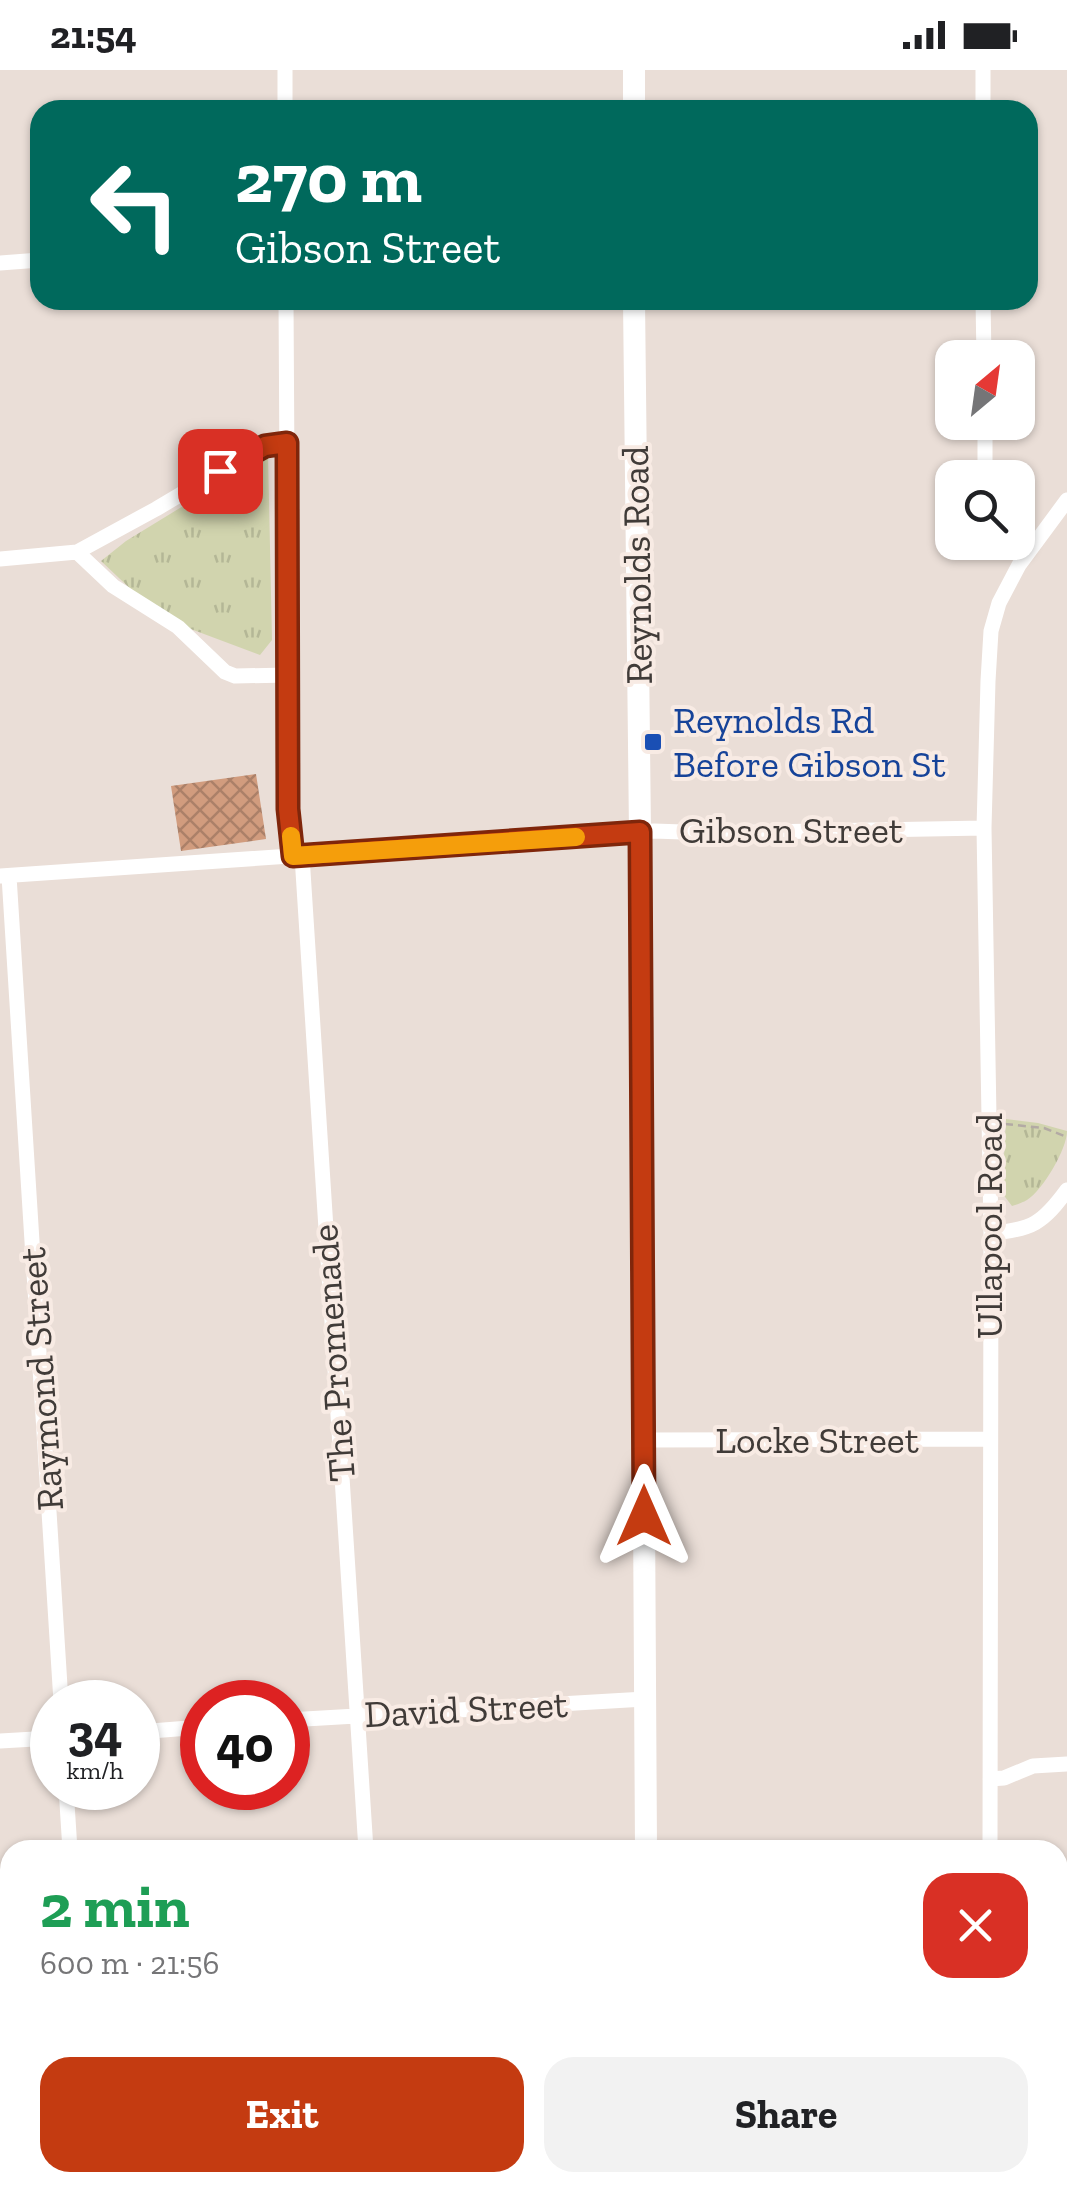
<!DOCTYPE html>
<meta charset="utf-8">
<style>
:root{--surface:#fff;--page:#f2f2f2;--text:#202124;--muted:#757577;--accent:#c43b11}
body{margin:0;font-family:"Zilla Slab",serif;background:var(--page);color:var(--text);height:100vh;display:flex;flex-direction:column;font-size:38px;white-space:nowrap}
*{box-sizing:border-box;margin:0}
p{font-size:32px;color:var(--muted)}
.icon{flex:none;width:55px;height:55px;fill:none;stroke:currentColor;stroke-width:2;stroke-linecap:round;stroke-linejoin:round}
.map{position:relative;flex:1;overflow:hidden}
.panel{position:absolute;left:0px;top:1770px;width:1068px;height:352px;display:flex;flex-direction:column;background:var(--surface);border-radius:30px 30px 0 0;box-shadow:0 2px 8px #0004}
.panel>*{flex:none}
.banner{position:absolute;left:30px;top:30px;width:1008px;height:210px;border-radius:30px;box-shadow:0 2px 8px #0004;background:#00695c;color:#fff;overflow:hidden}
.needle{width:65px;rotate:29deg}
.controls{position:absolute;left:935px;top:270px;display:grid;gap:20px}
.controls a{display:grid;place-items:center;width:100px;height:100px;border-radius:20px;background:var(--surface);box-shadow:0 2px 8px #0004;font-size:50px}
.speed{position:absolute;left:30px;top:1610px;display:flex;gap:20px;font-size:50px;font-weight:700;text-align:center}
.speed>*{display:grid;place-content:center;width:130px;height:130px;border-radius:50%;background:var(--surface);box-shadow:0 2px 8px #0004;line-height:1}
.speed small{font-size:25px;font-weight:400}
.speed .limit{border:15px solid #d22;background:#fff;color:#111}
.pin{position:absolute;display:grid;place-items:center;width:85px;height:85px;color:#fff;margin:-42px;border-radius:20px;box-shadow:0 5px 15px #0006}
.me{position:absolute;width:110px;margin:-55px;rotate:0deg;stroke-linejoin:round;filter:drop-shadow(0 0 8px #0008)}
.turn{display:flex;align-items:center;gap:35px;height:210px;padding:0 40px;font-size:45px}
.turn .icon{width:130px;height:130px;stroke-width:2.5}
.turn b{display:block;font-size:70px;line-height:85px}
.round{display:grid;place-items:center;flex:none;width:105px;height:105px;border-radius:30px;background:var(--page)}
.head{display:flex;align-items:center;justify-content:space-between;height:170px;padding:0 40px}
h1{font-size:60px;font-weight:700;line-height:75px;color:#1e9e55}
.action{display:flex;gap:20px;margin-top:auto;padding:20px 40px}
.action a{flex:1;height:115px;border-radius:30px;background:var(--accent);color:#fff;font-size:40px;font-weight:700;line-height:115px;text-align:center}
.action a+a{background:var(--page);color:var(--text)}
.status{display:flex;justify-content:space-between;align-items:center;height:70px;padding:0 50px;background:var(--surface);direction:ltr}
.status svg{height:28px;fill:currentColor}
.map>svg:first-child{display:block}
.grass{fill:url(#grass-tufts)}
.building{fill:url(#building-cross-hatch)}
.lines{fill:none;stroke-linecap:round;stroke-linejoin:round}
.path{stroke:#b3aaa4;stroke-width:2.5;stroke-dasharray:8 5;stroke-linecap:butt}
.street{stroke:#fff;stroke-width:15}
.secondary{stroke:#fff;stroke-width:22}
.route-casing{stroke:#7f260b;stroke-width:25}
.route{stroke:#c43b11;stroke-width:18}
.slow{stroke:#f59e0b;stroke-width:18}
.transit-dot{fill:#1a4fb4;stroke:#f8ebe4;stroke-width:4}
.labels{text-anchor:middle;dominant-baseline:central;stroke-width:8;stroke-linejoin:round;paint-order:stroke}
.street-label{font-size:38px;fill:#403b38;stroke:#f8ebe4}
.transit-label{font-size:38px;fill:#164399;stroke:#f8ebe4;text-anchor:start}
</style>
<div class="status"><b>21:54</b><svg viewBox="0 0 49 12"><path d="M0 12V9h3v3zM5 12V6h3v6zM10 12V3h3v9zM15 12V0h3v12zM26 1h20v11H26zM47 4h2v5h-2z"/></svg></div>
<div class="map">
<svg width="1067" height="2121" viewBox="0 0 1067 2121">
<defs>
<pattern id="grass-tufts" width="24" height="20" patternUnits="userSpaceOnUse" patternTransform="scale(2.5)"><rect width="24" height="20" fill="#d1d4ae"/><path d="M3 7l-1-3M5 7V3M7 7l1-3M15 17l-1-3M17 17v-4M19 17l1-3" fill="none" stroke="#b4b796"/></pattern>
<pattern id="building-cross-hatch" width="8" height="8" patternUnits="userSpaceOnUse" patternTransform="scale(2.5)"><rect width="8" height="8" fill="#d19c7e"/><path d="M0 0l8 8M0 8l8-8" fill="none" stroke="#ab8068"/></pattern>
</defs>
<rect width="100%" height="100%" fill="#eaded7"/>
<!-- grass -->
<path class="grass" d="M268 384 272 570 260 585 188 558 138 526 101 491 126 471Z
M1006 1049 1038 1053 1067 1061C1067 1079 1043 1120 1027 1130 1026 1131 1014 1136 1012 1136L1002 1123Z"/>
<!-- building -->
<path class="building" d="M256 704 266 769 181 781 171 716Z"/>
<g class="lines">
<!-- path -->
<path class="path" d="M1005 1054 1044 1058 1067 1067
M1058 2005 1067 2003"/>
<!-- street -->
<path class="street" d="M285 0V40
M983 0V40
M0 193 40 190
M286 230 289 739 293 786
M983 230 984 288
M985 352V408
M986 472V479
M77 482 113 516 178 557 225 602 235 606 288 605
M0 489 77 482 156 439 252 382 265 377 287 373
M302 786 366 1780
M0 806 654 761 711 763 984 758
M9 806 61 1632
M991 1163C1032 1160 1043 1153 1067 1120
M644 1370 990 1369
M288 1650 645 1629
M138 1662 202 1657
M0 1671 52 1668
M990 1709 1004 1708 1033 1696 1067 1694
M66 1718 70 1780
M990 1780 991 1163 984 758 988 611 991 561 999 533 1019 495 1067 430
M26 2121 31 2112
M363 2121 365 2112
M969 2121 970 2112"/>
<!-- secondary -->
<path class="secondary" d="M634 0V40
M634 230 640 763 646 1780
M640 2121 641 2112"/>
</g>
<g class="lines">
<!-- route casing -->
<g class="route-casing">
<path id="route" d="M220 401 265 376 287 373 288 739 293 786 640 762 644 1446"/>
</g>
<!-- route -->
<use href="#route" class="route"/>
<!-- slow -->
<path class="slow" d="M291 766 293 786 576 767"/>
</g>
<!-- markers -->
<rect class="transit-dot" x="643" y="662" width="20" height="20" rx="5"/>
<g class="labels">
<!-- street labels -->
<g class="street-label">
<text transform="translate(637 495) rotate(-91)">Reynolds Road</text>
<text x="791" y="760">Gibson Street</text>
<text transform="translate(989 1156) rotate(-90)">Ullapool Road</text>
<text transform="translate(333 1283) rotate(-94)">The Promenade</text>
<text transform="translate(41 1309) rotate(-94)">Raymond Street</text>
<text x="817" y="1370">Locke Street</text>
<text transform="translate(466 1639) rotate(-3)">David Street</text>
</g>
<!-- transit labels -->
<g class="transit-label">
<text x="673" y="650">Reynolds Rd<tspan x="673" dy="44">Before Gibson St</tspan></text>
</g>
</g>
</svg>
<div class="controls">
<a><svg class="needle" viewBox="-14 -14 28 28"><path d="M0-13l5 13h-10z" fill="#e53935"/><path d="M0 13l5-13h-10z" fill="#757577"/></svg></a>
<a><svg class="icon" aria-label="search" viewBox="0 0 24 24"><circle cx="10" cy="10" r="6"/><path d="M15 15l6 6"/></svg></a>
</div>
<div class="speed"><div>34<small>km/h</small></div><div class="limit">40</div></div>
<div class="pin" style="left:220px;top:401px;background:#d93025"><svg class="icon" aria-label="arrive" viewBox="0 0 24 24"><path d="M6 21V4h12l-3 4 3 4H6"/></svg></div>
<svg class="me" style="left:644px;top:1446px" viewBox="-20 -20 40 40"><path d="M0-17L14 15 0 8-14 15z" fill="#c43b11" stroke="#fff" stroke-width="4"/></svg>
<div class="banner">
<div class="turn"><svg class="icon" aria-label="left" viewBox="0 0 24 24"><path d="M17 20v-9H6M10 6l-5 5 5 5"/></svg><div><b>270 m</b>Gibson Street</div></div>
</div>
<section class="panel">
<div class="head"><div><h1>2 min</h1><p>600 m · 21:56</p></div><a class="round" style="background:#d93025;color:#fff"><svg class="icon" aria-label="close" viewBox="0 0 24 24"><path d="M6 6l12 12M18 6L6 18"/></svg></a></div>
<div class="action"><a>Exit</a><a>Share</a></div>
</section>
</div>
